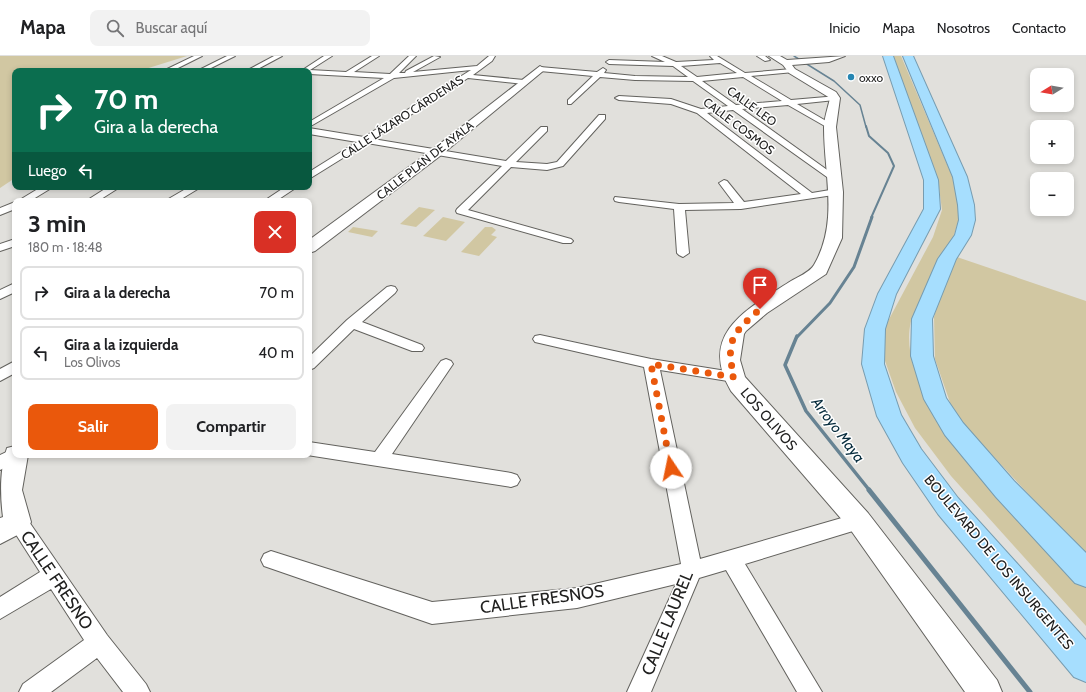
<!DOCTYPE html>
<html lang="es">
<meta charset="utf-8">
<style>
:root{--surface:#fff;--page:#f2f2f2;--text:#202124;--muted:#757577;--line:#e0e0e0;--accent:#ea580c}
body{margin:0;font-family:Cabin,sans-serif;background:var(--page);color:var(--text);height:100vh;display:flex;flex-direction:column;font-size:15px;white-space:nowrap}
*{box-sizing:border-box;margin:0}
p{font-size:13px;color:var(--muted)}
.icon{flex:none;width:22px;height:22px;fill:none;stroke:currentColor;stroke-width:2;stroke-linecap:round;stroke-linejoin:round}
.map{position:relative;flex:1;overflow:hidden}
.panel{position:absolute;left:12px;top:142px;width:300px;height:260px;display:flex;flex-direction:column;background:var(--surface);border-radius:8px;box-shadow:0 2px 6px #0003}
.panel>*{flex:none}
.hud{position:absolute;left:12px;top:12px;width:300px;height:122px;border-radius:8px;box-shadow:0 2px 6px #0003;background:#0b6e4f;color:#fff;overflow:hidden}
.needle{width:26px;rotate:259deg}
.fabs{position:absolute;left:1030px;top:12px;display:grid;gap:8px}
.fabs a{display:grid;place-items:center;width:44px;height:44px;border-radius:8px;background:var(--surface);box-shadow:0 2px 6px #0003;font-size:20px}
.pin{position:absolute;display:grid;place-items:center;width:34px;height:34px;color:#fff;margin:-41px -17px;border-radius:50% 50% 50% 0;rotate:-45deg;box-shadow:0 0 4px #0007}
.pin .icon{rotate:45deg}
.me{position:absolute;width:44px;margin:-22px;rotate:349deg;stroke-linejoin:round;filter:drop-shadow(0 0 3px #0008)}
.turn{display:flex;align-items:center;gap:14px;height:84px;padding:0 16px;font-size:18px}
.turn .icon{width:52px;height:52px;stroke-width:2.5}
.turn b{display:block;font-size:28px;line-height:34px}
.then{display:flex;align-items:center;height:38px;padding:0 16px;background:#0003;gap:8px;font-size:15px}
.round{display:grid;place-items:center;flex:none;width:42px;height:42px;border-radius:8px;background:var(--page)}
.overview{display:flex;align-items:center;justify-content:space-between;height:68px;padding:0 16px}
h1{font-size:24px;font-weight:700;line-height:30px}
.cta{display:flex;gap:8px;margin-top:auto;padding:8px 16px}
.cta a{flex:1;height:46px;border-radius:8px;background:var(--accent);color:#fff;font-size:16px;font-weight:700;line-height:46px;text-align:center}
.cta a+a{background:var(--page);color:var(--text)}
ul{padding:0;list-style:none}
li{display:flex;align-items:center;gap:12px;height:54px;margin:0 8px 6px;padding:0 8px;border:2px solid var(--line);border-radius:8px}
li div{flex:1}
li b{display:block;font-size:15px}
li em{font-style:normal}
header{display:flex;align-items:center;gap:24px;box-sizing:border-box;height:56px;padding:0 20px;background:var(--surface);border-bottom:1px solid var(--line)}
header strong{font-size:19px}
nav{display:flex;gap:22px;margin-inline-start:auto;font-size:14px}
.search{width:280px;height:36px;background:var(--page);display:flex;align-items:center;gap:10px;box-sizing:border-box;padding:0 14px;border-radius:8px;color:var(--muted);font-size:15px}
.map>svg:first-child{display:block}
.green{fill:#d1c7a2}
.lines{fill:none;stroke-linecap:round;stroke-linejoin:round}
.stream-far4{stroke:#678393;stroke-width:1.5}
.stream-far3{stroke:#678393;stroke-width:2}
.stream-far2{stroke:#678393;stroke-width:3}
.stream-far1{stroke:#678393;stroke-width:3.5}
.stream{stroke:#678393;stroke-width:5}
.street-casing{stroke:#63625e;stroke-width:2}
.secondary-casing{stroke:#63625e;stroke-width:2}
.highway-casing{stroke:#779cb0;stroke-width:2}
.street{fill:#fff;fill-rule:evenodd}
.secondary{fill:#fff;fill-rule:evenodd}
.highway{fill:#a6defe;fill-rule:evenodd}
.route{stroke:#ea580c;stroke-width:7;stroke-dasharray:0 12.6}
.poi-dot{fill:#2686b2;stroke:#fff;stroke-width:1.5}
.labels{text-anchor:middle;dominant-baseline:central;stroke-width:3;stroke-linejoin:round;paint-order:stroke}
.far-poi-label{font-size:12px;fill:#212120;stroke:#fff;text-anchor:start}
.far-street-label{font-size:12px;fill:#212120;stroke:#fff}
.street-label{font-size:14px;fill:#212120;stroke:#fff}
.water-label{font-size:15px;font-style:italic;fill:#092e3f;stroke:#fff}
.near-street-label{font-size:17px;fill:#212120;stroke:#fff}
</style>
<header>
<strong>Mapa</strong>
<div class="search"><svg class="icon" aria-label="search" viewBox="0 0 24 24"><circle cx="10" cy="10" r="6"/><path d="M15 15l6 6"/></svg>Buscar aquí</div>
<nav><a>Inicio</a><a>Mapa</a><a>Nosotros</a><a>Contacto</a></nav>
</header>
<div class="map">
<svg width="1086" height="636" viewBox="0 0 1086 636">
<rect width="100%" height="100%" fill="#e1e0dc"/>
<!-- green -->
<path class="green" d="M0 0H187L139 15H15V122L0 132Z
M893 0H901L955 127 960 159 952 186 911 265C905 291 914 314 924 337L1086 528V570L951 420 915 372 896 336 884 302V277L887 267 933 181 942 154 938 124Z
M419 151 435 154 416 171 400 168Z
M443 161 465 166 446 185 423 180Z
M353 171 378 175 372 181 348 176Z
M485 171H492L496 174 491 179 497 181 479 200 461 196Z
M954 200 1086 245V500L954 358 935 303 934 261 945 223Z"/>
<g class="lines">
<!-- stream-far4 -->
<path class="stream-far4" d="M794 0 834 25 860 49 866 71"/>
<!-- stream-far3 -->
<path class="stream-far3" d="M866 70 869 80 888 97 894 110 871 162"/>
<!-- stream-far2 -->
<path class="stream-far2" d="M797 281 830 247 854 211 872 161"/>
<!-- stream-far1 -->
<path class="stream-far1" d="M797 280 785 309 806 355 870 435"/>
<!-- stream -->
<path class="stream" d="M869 434 1030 636"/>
<!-- street casing -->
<g class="street-casing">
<path id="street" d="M194 0H202L172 15H163Z
M227 0H235L205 15H197Z
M274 0H282L254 15H246Z
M324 0H332L310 14 346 16 372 0H379L354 16 390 18 409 0H416L399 17H405L406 15 434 0 440 1 413 16 477 10 489 0H495L492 5 473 19 524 24 528 26 524 28 468 22 373 83 506 105 541 71H547V75L516 106 547 108 557 106 599 59H605V63L563 110 547 114 511 111 468 154 571 183 573 185 571 187H563L457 157 456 155 457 153 502 110 367 87 309 123V116L357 86 309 78V72L364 81 471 14 394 22 309 71V66L384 22 309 18V15H301Z
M652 0H662L676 6 714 4 710 0H717L745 17 792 13 795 15 794 16 751 20 791 44 838 40V44H835L797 48 833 69 834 71 830 73 788 49 742 53 837 121 839 123 834 126 733 54 707 57 812 137 836 133 840 134 841 136 840 138 741 153 685 154 689 197 683 201 679 199 677 197 674 153 619 146 615 145 614 143 615 141 679 148 734 147 719 127 724 124 727 125 744 146 801 138 697 57 671 48 619 44 615 42 619 40 671 43 701 53 728 50 693 25 635 24 600 21 571 48H568V44L593 20 540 15 537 13 540 11 597 16 603 12 606 14 604 17 635 20 688 21 673 10 609 8 606 6 609 4 665 6ZM720 7 737 17 697 21 681 10ZM743 21 782 45 736 49 702 25Z
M757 0H765L770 4 765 5Z
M41 131H53L30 145H18Z
M108 131H120L98 145H86Z
M189 131H201L178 145H165Z
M285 131H297L276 145H264Z
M15 146V153L0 159V152Z
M15 183V190L0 195V188Z
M15 227V236L0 243V234Z
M391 230 395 231 397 234 395 237 362 266 422 289 424 292 422 295H412L354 273 314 312 309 314V301L347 264 387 231Z
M540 279 651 303 739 317 742 321 739 325 734 326 660 314 700 503 859 457 866 459 869 465 866 471 745 508 822 636H797L726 514 699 522 651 636H627L676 528 577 552 432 568 264 510 261 504 264 498 271 495 432 546 577 532 681 508 644 311 535 286 533 283 535 280Z
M446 303 451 305 453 308 392 398 511 417 517 419 520 424 517 429 511 431 307 399H309V386L375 396 441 305Z
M15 305V317L0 325V313Z
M15 392V399H24L21 404 0 414V399Z
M18 458 25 460 107 579 146 628 150 636H123L97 602 51 636H19L23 628 84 584 51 533 0 563V541L40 516 8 466 11 460Z"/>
</g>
<!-- secondary casing -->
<g class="secondary-casing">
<path id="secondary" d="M769 0H780L787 4 845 0 829 6 792 9 795 13 836 36 840 42 836 71 843 136 842 182 826 218 767 257 746 275 744 278 740 304 745 321 868 457 997 624 1002 636H965L850 473 731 335C697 277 749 252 791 225 798 221 810 216 814 209 839 166 824 119 824 72 824 62 828 52 830 42L789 17 783 9Z
M540 10 545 13 543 15 440 100 315 195 309 197V184L432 94Z
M15 390V399H28L22 434 31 466 27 474 0 488V462L3 461C0 439 0 412 7 392Z"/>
</g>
<!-- highway casing -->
<g class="highway-casing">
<path id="highway" d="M883 0H893L938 124 940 153 896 238 885 273 884 308 901 359 921 393 958 442 1086 584V626L1074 621 938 458 903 407 877 360 862 308 865 273 878 238 924 153V124Z
M903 0H913L967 121 974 149 975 164 971 179 956 203 932 263 933 300 946 342 963 367 1014 425 1086 497V531L1075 527 996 441 945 379 924 343 911 300 912 263 938 203 955 179 959 164 958 149 953 121Z"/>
</g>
<!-- street -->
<use href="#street" class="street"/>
<!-- secondary -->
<use href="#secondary" class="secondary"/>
<!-- highway -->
<use href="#highway" class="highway"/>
</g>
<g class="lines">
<!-- route -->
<path class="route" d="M671 412 651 308 734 321C725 284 733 277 760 253"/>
</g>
<!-- markers -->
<circle class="poi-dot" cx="851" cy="21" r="4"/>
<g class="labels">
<!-- far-poi labels -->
<g class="far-poi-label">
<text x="859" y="21">oxxo</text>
</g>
<!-- far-street labels -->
<g class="far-street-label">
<text transform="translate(752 50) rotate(36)">CALLE LEO</text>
<text transform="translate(402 61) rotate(-33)">CALLE LÁZARO CÁRDENAS</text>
<text transform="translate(739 70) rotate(37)">CALLE COSMOS</text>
<text transform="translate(425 104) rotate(-38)">CALLE PLAN DE AYALA</text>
</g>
<!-- street labels -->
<g class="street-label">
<text transform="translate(769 363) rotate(49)">LOS OLIVOS</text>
<text transform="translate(999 506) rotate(50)">BOULEVARD DE LOS INSURGENTES</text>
</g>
<!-- water labels -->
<g class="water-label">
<text transform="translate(838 374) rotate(53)">Arroyo Maya</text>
</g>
<!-- near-street labels -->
<g class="near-street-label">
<text transform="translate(57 524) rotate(56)">CALLE FRESNO</text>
<text transform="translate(542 543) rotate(-8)">CALLE FRESNOS</text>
<text transform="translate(667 567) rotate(-68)">CALLE LAUREL</text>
</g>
</g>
</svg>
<div class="fabs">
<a><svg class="needle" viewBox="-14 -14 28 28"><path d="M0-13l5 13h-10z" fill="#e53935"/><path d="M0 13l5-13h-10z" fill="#757577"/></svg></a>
<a>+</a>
<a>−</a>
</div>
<div class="pin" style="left:760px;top:253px;background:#d93025"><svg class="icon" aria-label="arrive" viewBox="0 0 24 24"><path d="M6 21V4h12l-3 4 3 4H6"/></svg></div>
<svg class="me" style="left:671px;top:412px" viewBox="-20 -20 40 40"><circle r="19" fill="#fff"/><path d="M0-13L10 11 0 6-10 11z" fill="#ea580c"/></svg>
<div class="hud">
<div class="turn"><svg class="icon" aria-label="right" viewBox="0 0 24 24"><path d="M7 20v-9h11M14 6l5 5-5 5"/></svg><div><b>70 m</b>Gira a la derecha</div></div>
<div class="then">Luego<svg class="icon" aria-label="left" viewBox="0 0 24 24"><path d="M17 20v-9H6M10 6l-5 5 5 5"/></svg></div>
</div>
<section class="panel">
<div class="overview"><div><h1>3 min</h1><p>180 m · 18:48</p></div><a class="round" style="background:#d93025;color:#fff"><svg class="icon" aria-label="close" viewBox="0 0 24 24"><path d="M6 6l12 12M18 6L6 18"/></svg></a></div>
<ul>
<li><svg class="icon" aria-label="right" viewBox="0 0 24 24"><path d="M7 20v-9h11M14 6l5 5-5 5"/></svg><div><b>Gira a la derecha</b></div><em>70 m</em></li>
<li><svg class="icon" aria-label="left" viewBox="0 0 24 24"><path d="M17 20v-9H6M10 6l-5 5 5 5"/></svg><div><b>Gira a la izquierda</b><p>Los Olivos</p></div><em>40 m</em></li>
</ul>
<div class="cta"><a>Salir</a><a>Compartir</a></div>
</section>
</div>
